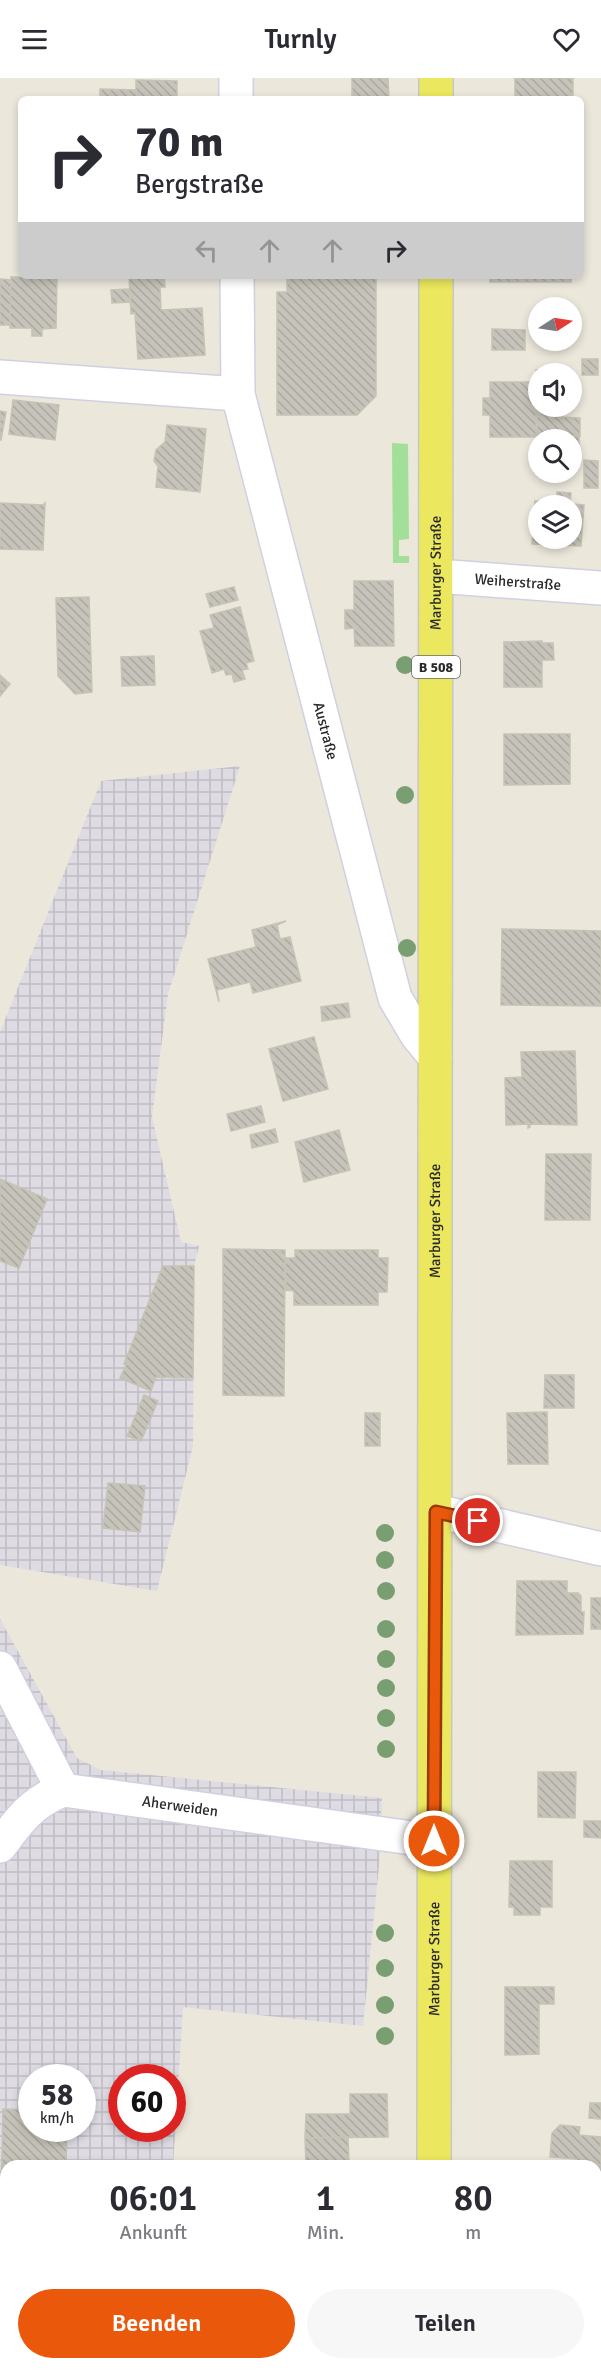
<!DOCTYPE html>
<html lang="de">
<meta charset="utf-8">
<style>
:root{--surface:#fff;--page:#f7f7f7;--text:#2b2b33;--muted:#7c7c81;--accent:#ea580c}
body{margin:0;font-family:Signika,sans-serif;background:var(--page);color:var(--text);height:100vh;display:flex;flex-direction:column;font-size:22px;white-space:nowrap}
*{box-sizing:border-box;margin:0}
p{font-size:20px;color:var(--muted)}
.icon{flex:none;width:33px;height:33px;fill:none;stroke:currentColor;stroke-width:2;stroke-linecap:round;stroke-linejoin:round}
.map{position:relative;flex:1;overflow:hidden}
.panel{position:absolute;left:0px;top:2082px;width:602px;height:210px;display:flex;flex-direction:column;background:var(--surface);border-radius:18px 18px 0 0;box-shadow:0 3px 9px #0003}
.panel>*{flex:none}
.top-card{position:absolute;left:18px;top:18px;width:566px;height:183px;border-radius:9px;box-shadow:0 3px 9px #0003;background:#fff;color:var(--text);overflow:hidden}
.needle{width:39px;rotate:78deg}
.fabs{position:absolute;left:528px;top:219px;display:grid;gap:12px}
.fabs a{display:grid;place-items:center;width:54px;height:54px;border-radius:50%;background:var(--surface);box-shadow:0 3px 9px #0003;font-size:30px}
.speed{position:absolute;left:18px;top:1986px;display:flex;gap:12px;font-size:30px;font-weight:700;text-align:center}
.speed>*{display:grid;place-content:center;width:78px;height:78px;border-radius:50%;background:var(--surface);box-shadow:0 3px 9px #0003;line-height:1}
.speed small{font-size:15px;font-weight:400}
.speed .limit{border:9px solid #d22;background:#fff;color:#111}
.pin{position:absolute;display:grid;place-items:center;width:51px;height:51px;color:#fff;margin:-26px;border:3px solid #fff;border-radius:50%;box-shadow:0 2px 6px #0007}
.me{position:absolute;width:66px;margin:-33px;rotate:0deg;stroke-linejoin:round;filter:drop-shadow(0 0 4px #0008)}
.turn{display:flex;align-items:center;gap:21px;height:126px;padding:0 18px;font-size:27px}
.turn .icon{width:78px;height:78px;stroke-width:2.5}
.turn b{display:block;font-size:42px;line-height:51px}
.lanes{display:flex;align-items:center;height:57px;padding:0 18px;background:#0003;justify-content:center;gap:30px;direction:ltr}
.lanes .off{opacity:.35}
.eta{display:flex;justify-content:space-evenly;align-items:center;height:102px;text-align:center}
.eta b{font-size:36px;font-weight:600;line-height:42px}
.cta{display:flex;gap:12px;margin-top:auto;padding:12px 18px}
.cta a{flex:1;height:69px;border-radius:36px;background:var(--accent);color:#fff;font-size:24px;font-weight:600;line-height:69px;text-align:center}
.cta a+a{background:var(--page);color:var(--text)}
header{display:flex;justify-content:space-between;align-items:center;height:78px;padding:0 18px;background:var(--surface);font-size:27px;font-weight:600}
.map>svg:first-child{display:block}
.industrial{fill:url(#industrial-grid);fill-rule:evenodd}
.grass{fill:#a2e099}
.building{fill:url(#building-back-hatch);stroke:#c6c3b5;stroke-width:1.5;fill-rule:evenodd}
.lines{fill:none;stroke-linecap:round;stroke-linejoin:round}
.minor-casing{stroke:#d1d0e1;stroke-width:36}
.major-casing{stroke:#c7c7c7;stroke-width:36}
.minor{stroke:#fff;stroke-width:33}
.major{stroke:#ebe85f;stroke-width:33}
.tree{fill:#799e72}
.route-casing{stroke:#983908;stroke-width:15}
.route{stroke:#ea580c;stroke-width:10}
.labels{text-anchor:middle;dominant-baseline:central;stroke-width:5;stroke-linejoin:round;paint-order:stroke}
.shield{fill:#fff;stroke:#696969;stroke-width:1.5}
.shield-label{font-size:14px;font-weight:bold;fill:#292929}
.street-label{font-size:15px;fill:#292929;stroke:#fff}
</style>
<header><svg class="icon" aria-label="menu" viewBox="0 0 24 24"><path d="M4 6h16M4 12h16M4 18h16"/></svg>Turnly<svg class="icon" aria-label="heart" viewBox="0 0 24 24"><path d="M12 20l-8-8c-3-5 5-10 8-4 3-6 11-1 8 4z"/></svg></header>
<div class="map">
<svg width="601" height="2292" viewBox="0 0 601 2292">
<defs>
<pattern id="industrial-grid" width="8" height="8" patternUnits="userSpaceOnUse" patternTransform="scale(1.5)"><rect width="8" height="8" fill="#dfdbe3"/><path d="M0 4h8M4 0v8" fill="none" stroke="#bfbcc3"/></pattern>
<pattern id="building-back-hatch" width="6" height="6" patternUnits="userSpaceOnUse" patternTransform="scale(1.5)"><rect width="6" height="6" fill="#c6c4ba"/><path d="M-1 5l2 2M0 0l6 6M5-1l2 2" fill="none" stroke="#aaa8a0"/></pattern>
</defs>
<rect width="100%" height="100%" fill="#ebe7db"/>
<!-- industrial -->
<path class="industrial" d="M240 688 168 916 152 1039 181 1164 199 1168 194 1188 193 1368 157 1513 0 1487V954L101 703Z
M0 1541 77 1680 101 1692 382 1720 379 1788 363 1948 183 1929 173 2088H6V2286H245V2292H0ZM32 2000H82V2050H32ZM122 2000H172V2050H122Z"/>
<!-- grass -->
<path class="grass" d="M392 365 408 366 409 461 399 462V478H409V485H393Z
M31 2286H245V2292H31Z"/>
<!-- building -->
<path class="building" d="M352 0H388L389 21H352Z
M515 0H573V21H515Z
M136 2 177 3V21H100V11L136 12Z
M129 198H164L165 209H160L161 232 202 230 205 277 138 281 135 235 131 236Z
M287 198H376V318L357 337H277V214H287Z
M490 198H525V204H490Z
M525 198H571V204H525Z
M11 199 57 200 56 250 42 251V258H32V250H10Z
M0 201 11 202 10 247H0Z
M129 211 130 224 112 225 111 212Z
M492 251 525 252V272H492Z
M582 281H598V297H582Z
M536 292H560V296H538V328H560L559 339 580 340V358L536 357Z
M490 304H537V359H490V337H483V320H490Z
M13 322 59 327 55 362 9 356Z
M0 333 6 334 1 362H0Z
M167 347 206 351 200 414 156 409 158 388 154 383 156 372 165 364Z
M543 358H579V376H572V362H543Z
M584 382 598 383V410H584Z
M557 414 571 415 570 425 557 424Z
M535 423 584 427 581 468 532 466ZM538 428H572V460H538Z
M0 425 43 427 45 425 43 472 0 471Z
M354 503H393L394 568H355L354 550 345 551V532H354Z
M234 509 238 522 210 529 206 516Z
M89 519 92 614 75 616 58 598 56 520Z
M240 529 254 583 246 585 248 591 242 592 245 601 234 604 232 596 226 597 224 591 212 595 200 553 214 550 210 537Z
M542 563V565H553L554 582H542V609H504V564Z
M154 578 155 607 122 608 121 579Z
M0 597 10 606 0 618Z
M504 656H570V706L504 707Z
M286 843 277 847 280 861 290 859 301 903 253 915 250 904 217 912 219 924 208 881 256 869 252 852Z
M502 851 601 853V928L501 927Z
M348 925 350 939 322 943 321 929Z
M314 959 328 1011 283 1023 269 971Z
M575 973 577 1047 530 1046V1049L528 1050V1046L506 1047 505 1000 522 999 521 974Z
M261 1028 265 1044 231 1053 227 1036Z
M275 1051 278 1064 252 1070 250 1057Z
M339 1052 350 1092 304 1104 295 1064Z
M546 1076H591L590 1142H545Z
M0 1101 47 1121 19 1190 0 1183Z
M223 1171 285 1172 284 1318 223 1317Z
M295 1172H378V1180H388L387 1214H378V1227H294V1213L286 1212 285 1180H295Z
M163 1188H194L193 1300 156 1299 151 1313 120 1300 126 1287 124 1286Z
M545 1297H574V1330H544Z
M144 1317 158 1323 141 1363 127 1358Z
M547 1334 548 1386H508L507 1335Z
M365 1335H380V1368H365Z
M108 1405 145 1408 140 1454 103 1450Z
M517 1503H567V1515H578L581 1518V1534H584L583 1556 516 1557Z
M591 1520H601V1551H591Z
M538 1694H576L575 1740 538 1739Z
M584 1743H601V1760L584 1759Z
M510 1783H552V1829H540V1837H514V1829H509Z
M505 1909H554V1926H539V1976L505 1977Z
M350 2016H387L388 2059 305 2060 306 2036H350Z
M590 2025H601V2041L589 2040Z
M3 2031 32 2032V2050H67L66 2088H6V2173H0Z
M560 2047 580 2049 579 2057 601 2059V2103H596V2088H577V2081L550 2079 552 2055Z
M348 2059 349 2085 306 2086 305 2060Z
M0 2188 6 2189V2222H0Z
M596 2196H601V2247H596Z
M0 2241H6V2286H31V2292H0Z
M340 2286H372V2292H340Z"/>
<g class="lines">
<!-- minor casing -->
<g class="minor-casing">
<g id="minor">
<path d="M236 21V0"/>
<path id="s1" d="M237 198 238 316 395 920 417 957 435 979"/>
<path d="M0 299 238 316"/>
<path id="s2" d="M436 498 601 510"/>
<path d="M436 1433 601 1471"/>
<path d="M0 1590 63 1712"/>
<path id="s3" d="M0 1768C19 1742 32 1724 63 1712L434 1763"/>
<path d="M596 2144H601"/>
</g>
</g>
<!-- major casing -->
<g class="major-casing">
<g id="major">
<path d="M436 21V0"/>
<path id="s4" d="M434 2088 436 198"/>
<path d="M441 2286V2292"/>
</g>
</g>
<!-- minor -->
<use href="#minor" class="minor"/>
<!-- major -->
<use href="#major" class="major"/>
</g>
<!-- trees -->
<g class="tree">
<circle cx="405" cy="587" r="9"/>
<circle cx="405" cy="717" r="9"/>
<circle cx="407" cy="870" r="9"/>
<circle cx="385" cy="1455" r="9"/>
<circle cx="385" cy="1482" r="9"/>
<circle cx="386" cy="1513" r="9"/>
<circle cx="386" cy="1551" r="9"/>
<circle cx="386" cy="1581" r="9"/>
<circle cx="386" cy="1610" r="9"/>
<circle cx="386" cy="1640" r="9"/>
<circle cx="386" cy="1671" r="9"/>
<circle cx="385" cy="1855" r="9"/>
<circle cx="385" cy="1890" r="9"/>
<circle cx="385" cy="1927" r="9"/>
<circle cx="385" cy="1958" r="9"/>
</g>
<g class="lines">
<!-- route casing -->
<g class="route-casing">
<path id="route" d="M434 1763 436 1434 478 1443"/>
</g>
<!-- route -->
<use href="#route" class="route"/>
</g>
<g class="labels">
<!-- shield labels -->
<rect class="shield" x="412" y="578" width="48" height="22" rx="4.5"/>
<g class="shield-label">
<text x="436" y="589">B 508</text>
</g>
<!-- street labels -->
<g class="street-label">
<text stroke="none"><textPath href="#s4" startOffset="1593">Marburger Straße</textPath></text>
<text stroke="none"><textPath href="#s2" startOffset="82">Weiherstraße</textPath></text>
<text stroke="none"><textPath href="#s1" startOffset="466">Austraße</textPath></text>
<text stroke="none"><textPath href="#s4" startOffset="945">Marburger Straße</textPath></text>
<text stroke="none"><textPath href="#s3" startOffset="204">Aherweiden</textPath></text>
<text stroke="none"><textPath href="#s4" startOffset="207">Marburger Straße</textPath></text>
</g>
</g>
</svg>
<div class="fabs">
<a><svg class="needle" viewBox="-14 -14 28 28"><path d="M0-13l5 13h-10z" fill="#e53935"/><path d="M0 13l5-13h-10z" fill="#7c7c81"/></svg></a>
<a><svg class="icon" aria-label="sound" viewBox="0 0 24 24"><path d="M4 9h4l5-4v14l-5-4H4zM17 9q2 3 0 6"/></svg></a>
<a><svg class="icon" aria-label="search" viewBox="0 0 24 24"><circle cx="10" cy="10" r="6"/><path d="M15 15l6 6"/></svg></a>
<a><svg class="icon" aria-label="layers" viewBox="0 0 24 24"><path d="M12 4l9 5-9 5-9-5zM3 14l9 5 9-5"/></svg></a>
</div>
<div class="speed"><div>58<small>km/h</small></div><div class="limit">60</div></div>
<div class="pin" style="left:478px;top:1443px;background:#d93025"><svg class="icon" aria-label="arrive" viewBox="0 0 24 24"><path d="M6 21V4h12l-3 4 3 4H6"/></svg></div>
<svg class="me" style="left:434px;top:1763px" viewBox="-20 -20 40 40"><circle r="17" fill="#ea580c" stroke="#fff" stroke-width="3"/><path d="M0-11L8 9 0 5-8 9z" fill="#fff"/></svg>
<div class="top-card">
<div class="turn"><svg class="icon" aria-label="right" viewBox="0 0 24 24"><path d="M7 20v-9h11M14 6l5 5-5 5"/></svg><div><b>70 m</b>Bergstraße</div></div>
<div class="lanes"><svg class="icon off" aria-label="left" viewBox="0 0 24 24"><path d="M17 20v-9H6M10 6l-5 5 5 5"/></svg><svg class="icon off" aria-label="ahead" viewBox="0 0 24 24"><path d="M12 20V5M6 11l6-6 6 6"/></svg><svg class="icon off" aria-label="ahead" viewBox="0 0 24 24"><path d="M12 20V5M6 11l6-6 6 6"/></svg><svg class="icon" aria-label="right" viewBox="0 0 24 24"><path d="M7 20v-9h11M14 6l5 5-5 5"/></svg></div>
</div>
<section class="panel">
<div class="eta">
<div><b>06:01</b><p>Ankunft</p></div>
<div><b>1</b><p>Min.</p></div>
<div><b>80</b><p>m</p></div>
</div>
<div class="cta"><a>Beenden</a><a>Teilen</a></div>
</section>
</div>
